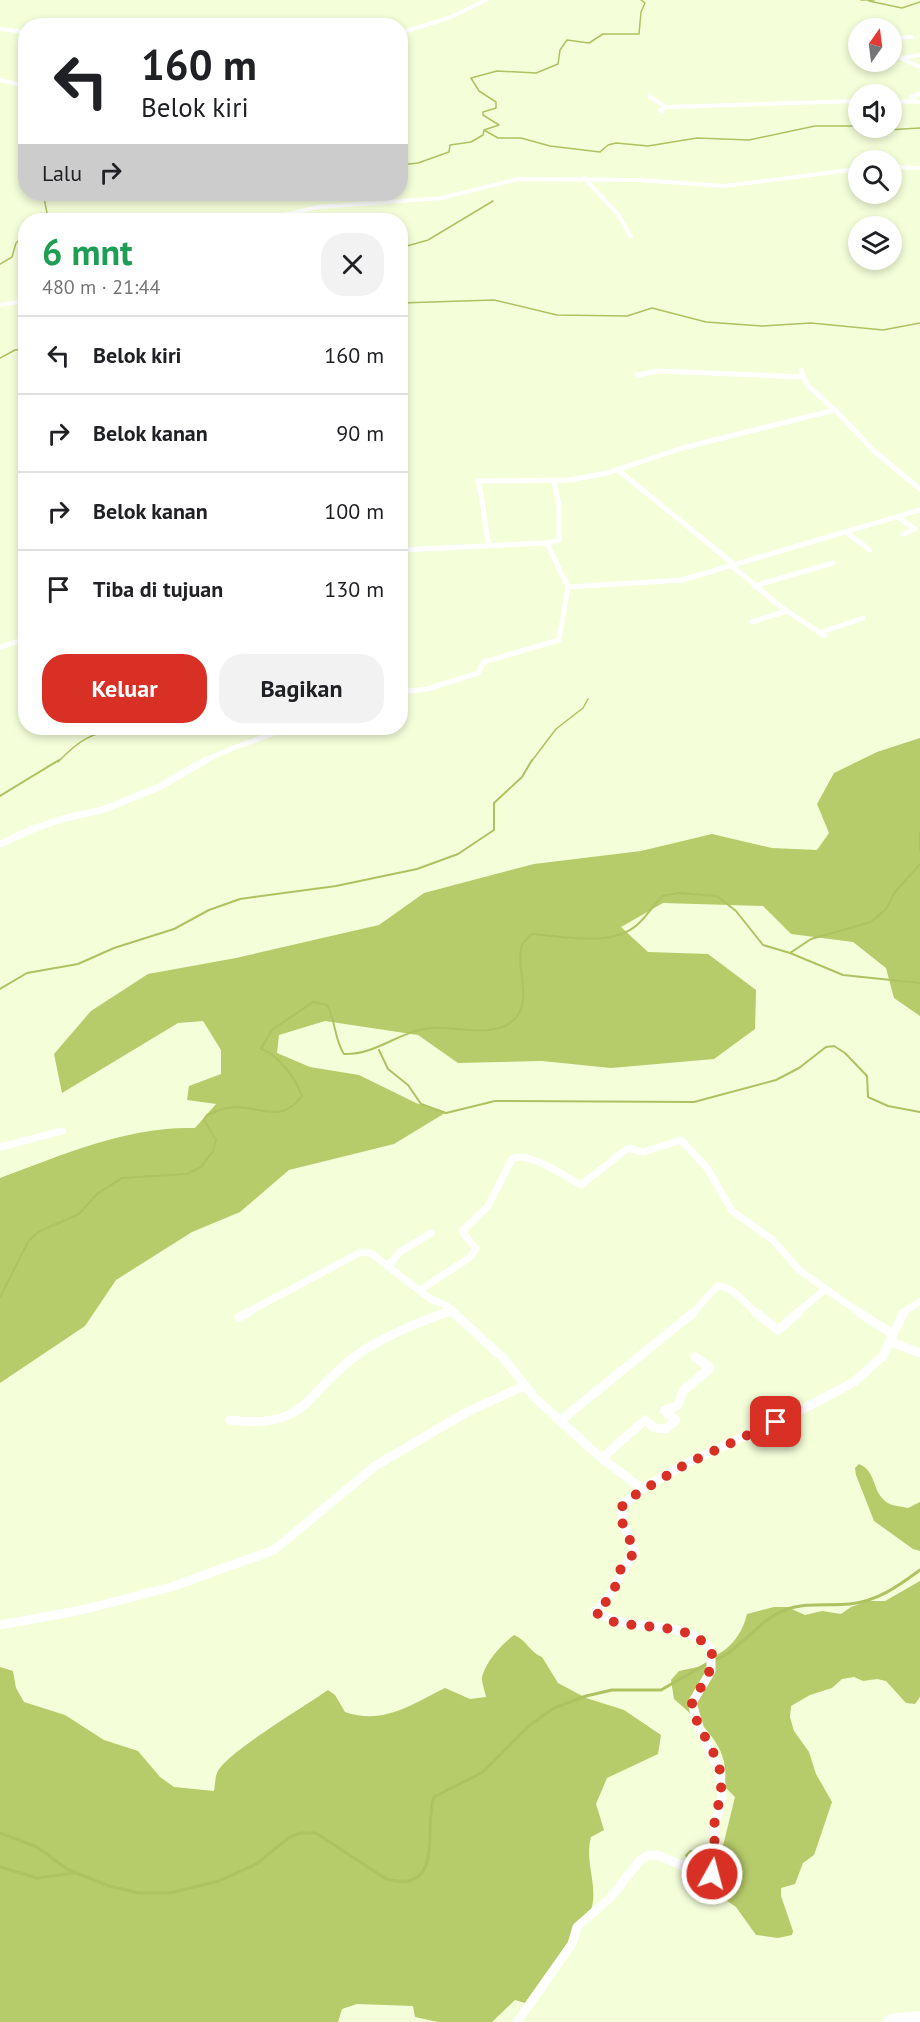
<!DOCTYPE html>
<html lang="id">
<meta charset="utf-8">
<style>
:root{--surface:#fff;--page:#f2f2f2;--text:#202124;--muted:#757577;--line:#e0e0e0;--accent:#d93025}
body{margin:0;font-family:"PT Sans",sans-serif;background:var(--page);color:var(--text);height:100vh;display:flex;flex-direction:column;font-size:22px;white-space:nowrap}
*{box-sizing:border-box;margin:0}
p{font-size:20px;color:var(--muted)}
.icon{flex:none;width:33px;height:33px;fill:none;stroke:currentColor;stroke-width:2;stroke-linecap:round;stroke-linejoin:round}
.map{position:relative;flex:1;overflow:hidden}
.sheet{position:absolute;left:18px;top:213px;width:390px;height:522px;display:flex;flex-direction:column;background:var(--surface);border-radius:24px;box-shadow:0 3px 9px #0003}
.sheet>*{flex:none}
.top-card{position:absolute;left:18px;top:18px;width:390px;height:183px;border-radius:24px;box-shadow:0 3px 9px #0003;background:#fff;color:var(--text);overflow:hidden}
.needle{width:39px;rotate:14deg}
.fabs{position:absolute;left:848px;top:18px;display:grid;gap:12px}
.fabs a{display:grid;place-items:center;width:54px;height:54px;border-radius:50%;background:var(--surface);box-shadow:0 3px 9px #0003;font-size:30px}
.pin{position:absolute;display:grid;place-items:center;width:51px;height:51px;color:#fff;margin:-26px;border-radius:12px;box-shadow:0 3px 9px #0006}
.me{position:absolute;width:66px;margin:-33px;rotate:7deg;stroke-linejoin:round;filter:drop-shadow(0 0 4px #0008)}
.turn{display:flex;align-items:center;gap:21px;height:126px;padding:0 24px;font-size:27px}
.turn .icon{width:78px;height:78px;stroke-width:2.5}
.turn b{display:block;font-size:42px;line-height:51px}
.then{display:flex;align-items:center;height:57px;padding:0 24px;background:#0003;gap:12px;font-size:22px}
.round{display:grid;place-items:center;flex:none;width:63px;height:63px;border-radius:24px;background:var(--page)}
.summary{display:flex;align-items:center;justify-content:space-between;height:102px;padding:0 24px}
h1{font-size:36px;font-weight:800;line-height:45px;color:#1e9e55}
.action{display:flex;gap:12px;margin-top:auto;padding:12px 24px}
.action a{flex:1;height:69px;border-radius:24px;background:var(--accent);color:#fff;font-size:24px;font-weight:800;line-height:69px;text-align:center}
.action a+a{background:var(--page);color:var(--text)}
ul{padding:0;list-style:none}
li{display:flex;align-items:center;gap:18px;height:78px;padding:0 24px;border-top:2px solid var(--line)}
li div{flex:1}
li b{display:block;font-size:22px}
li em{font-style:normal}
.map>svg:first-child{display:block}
.forest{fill:#b6cb69}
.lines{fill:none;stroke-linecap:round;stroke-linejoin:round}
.stream-far2{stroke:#adc260;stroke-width:1.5}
.stream-far1{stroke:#adc260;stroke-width:2}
.stream{stroke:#adc260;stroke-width:3}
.minor-far3{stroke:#fff;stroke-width:4}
.minor-far2{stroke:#fff;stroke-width:5}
.minor-far1{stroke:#fff;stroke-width:7}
.minor{stroke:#fff;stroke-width:9}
.primary{fill:#fff;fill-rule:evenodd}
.route{stroke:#d93025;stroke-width:10;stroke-dasharray:0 18}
</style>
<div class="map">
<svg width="920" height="2022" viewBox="0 0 920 2022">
<rect width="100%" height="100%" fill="#f4fed9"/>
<!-- forest -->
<path class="forest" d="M920 738V1016L894 998 886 968 853 942 791 934 763 906 663 903 621 927 648 952 708 954 756 990 755 1029 714 1059 611 1068 542 1061 458 1063 418 1035 325 1021 279 1035 277 1053 310 1067 359 1075 416 1103 445 1113 394 1144 289 1170 240 1212 192 1232 116 1280 85 1326 0 1383V1178C62 1155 127 1126 195 1128L216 1104 187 1100 189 1086 221 1074V1050L203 1021 178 1023 62 1093 54 1054 91 1011 148 974 236 958 379 925 424 893 534 864 641 851 712 834 772 848 817 850 829 833 817 804 834 773 877 752Z
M859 1464C876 1471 872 1489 884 1500 889 1506 900 1506 908 1508L920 1502V1551L913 1549 874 1521 856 1475 855 1468Z
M920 1581V1697L915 1704 906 1703 886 1681 877 1679 863 1681 854 1677 842 1679 832 1688 810 1695 791 1706 790 1717 794 1731 809 1752 816 1774 832 1802 814 1855 803 1863 795 1884 781 1888V1896L793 1931 792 1935 778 1938 756 1935 736 1907 723 1898 705 1892 693 1876 685 1855 690 1850 716 1852 723 1846 735 1797 724 1786C733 1748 699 1721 674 1699L671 1680 679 1671 707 1665 709 1658C729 1652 743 1633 747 1614L774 1607H787L805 1615 822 1611 841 1614 851 1607 868 1601H885Z
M514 1635C527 1640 530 1653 542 1657L558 1683 586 1698 624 1710 661 1735 658 1754 607 1778 596 1804 604 1830 591 1837C584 1862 599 1886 591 1910L525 2003 515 2000 492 2022H438L415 2017 413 2006 357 2004 342 2009 338 2022H0V1667L13 1671 16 1688 24 1702 65 1715 104 1740 138 1751 160 1777 174 1787 214 1791C215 1786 215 1778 217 1773 224 1754 307 1705 328 1690L335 1695 345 1712C384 1725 410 1705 445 1688L470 1699 486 1697C485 1691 482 1684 482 1678 485 1662 502 1644 514 1635Z"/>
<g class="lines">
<!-- stream-far2 -->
<path class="stream-far2" d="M861 0H874
M869 1 902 8 920 2
M484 130 498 138H521L550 146 600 152 608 145 616 143 648 146 697 138 749 140 815 126H853L870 131 920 128
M400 165 418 163 449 152 450 145 471 142 483 135 484 130 499 125 483 115V112L496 108V102L479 91 471 78 497 71 536 73 558 64 560 50 567 40 589 43 603 34H639L641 12 645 3 641 0
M42 220 47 213 44 198 48 194
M400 248 428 240 493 201
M0 264 12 257 16 243 26 234
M400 303 494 300 557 315 627 316 652 308 706 322 762 326 811 323 883 330 920 323
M0 358 15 350 26 349
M58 762C79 740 91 733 121 728
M531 762 556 729 583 708 588 699"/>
<!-- stream-far1 -->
<path class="stream-far1" d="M0 796 59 760
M920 832V851
M790 953 843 975 920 983
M0 989 27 973 78 964 114 948 174 929 209 910 240 899 336 886 417 869 458 854 494 830V803L522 777 532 760
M379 1050 388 1069 408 1085 421 1104 446 1113 495 1101 694 1102 776 1080 799 1068 826 1047 834 1046 845 1053 867 1076 868 1097 888 1106 920 1112
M0 1297 28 1242 38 1232 79 1214 97 1194 122 1178 187 1174 201 1167 213 1151 216 1140 204 1120 207 1115C216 1111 225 1107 235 1107 263 1107 281 1124 302 1096 296 1079 278 1054 261 1049L272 1030 313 1002 327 1005C336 1021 334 1039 344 1054 377 1055 400 1030 432 1028 459 1026 507 1043 521 1009 528 992 516 962 522 945 524 941 529 937 531 934 563 936 610 948 637 925 646 917 654 905 662 896L678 893 717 896 736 911 763 945 790 953 811 939 871 922 886 909 895 892 920 864"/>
<!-- stream -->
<path class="stream" d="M713 1661C741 1650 757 1621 785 1610 806 1602 828 1606 850 1604 878 1601 898 1586 920 1570
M0 1833 37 1847 67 1869 109 1886 139 1893H170L219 1881 256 1864 290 1837 300 1833H316L386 1879C446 1895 423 1828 434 1797L483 1772 530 1725 554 1708 586 1696 612 1690H661L708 1663
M0 1867 37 1878 75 1873"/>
<!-- minor-far3 -->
<path class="minor-far3" d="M0 29 26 32
M400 33 451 17 486 0
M891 38 912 37
M891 54 920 67
M902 58 920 55
M0 80 26 86
M649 96 666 107
M891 101 920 102
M917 102 911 97 920 94
M662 112 660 110 668 107 858 101
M891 167 920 168
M584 178 618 214 631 237
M262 220 318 207 442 198 518 179 639 180 724 186 858 169
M0 305 26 301"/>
<!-- minor-far2 -->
<path class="minor-far2" d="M637 375 658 371 804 377
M835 410 873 450 920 489
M617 469 736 566
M898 517 915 529 903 534
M846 532 870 550
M547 543 559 540V505L554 482
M489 545C484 523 484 503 478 481L570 480 607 473 686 447 835 410 807 385 801 370
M400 550 547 543 568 587 682 580 920 510
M733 567 781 607 825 636
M754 586 833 563
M752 622 787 611
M819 633 863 618
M0 647 26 639
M400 682 409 691 427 689 478 673 484 662 559 640 568 587
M203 762C229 747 258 741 285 728"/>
<!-- minor-far1 -->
<path class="minor-far1" d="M0 844 33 829 65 818 102 810 159 787 206 760
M0 1147 62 1131
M389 1265 400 1252 431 1233
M420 1290 469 1258 476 1249 462 1231 488 1206 512 1159C528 1150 566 1177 581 1185L628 1148 643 1152 681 1140 707 1168 732 1211 773 1240 800 1271 860 1313
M246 1313 361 1252 371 1253 429 1298 447 1306 455 1313
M443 1313 452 1310
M693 1313 717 1286C733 1286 745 1303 756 1313
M797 1313 824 1290
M903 1313 920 1301"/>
<!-- minor -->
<path class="minor" d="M453 1312 504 1359 535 1398 600 1457 642 1489
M755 1312 778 1330 799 1312
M858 1312 891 1333
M239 1317 249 1312
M891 1342 920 1353
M230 1420C309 1430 303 1394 357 1355 384 1336 416 1323 448 1312
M560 1421 694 1312
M602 1458 645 1420 655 1428 666 1429 676 1420 664 1411 678 1405 683 1391 710 1368 695 1357
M0 1625 82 1610 171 1587 274 1550 375 1466 467 1412 524 1386
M517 2022 572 1944 577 1927 611 1897 640 1860 649 1855H657L706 1875 713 1874 719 1867 714 1827 722 1797 720 1771 700 1730 692 1703 711 1671V1649C681 1616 630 1635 595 1611 617 1593 617 1573 635 1552L623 1523 622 1506 643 1488 689 1462 803 1409 854 1382 883 1356 904 1312"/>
<!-- primary -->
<path class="primary" d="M920 2011V2022H882L885 2017 890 2014Z"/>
</g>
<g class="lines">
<!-- route -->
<path class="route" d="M712 1874 718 1868C717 1855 713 1839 714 1826 717 1806 724 1792 720 1771 715 1747 695 1728 692 1703L709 1673 712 1653C690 1613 616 1637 595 1611L608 1600 616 1585 621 1568 635 1552 622 1522 621 1508 627 1500 686 1464 776 1422"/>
</g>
</svg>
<div class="fabs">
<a><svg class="needle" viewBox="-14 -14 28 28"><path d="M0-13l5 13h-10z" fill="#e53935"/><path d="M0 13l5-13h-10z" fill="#757577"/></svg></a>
<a><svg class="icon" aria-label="sound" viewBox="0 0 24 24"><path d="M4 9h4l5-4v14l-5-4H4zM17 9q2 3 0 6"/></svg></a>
<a><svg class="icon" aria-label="search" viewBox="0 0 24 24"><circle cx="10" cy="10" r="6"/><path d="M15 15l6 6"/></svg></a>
<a><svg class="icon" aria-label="layers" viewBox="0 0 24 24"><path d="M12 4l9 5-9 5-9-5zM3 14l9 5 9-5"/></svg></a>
</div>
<div class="pin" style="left:776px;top:1422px;background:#d93025"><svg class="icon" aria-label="arrive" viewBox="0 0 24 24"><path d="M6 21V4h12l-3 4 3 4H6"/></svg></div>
<svg class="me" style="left:712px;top:1874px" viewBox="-20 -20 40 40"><circle r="17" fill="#d93025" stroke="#fff" stroke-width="3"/><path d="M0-11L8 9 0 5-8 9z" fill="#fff"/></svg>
<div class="top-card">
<div class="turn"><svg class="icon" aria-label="left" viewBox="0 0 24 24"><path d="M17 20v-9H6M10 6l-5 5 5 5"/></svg><div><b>160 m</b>Belok kiri</div></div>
<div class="then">Lalu<svg class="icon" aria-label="right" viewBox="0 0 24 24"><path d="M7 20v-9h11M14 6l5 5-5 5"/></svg></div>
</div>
<section class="sheet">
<div class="summary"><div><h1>6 mnt</h1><p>480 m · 21:44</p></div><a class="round"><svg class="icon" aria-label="close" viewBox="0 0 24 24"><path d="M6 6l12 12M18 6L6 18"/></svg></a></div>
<ul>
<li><svg class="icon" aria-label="left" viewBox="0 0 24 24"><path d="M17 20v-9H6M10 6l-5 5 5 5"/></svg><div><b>Belok kiri</b></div><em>160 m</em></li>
<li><svg class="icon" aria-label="right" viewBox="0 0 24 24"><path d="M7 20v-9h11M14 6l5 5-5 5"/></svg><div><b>Belok kanan</b></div><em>90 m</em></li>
<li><svg class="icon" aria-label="right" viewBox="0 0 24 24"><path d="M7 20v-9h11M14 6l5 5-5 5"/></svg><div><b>Belok kanan</b></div><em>100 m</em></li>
<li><svg class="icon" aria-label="arrive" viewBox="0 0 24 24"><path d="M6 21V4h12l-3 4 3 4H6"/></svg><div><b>Tiba di tujuan</b></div><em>130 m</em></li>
</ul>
<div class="action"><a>Keluar</a><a>Bagikan</a></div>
</section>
</div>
